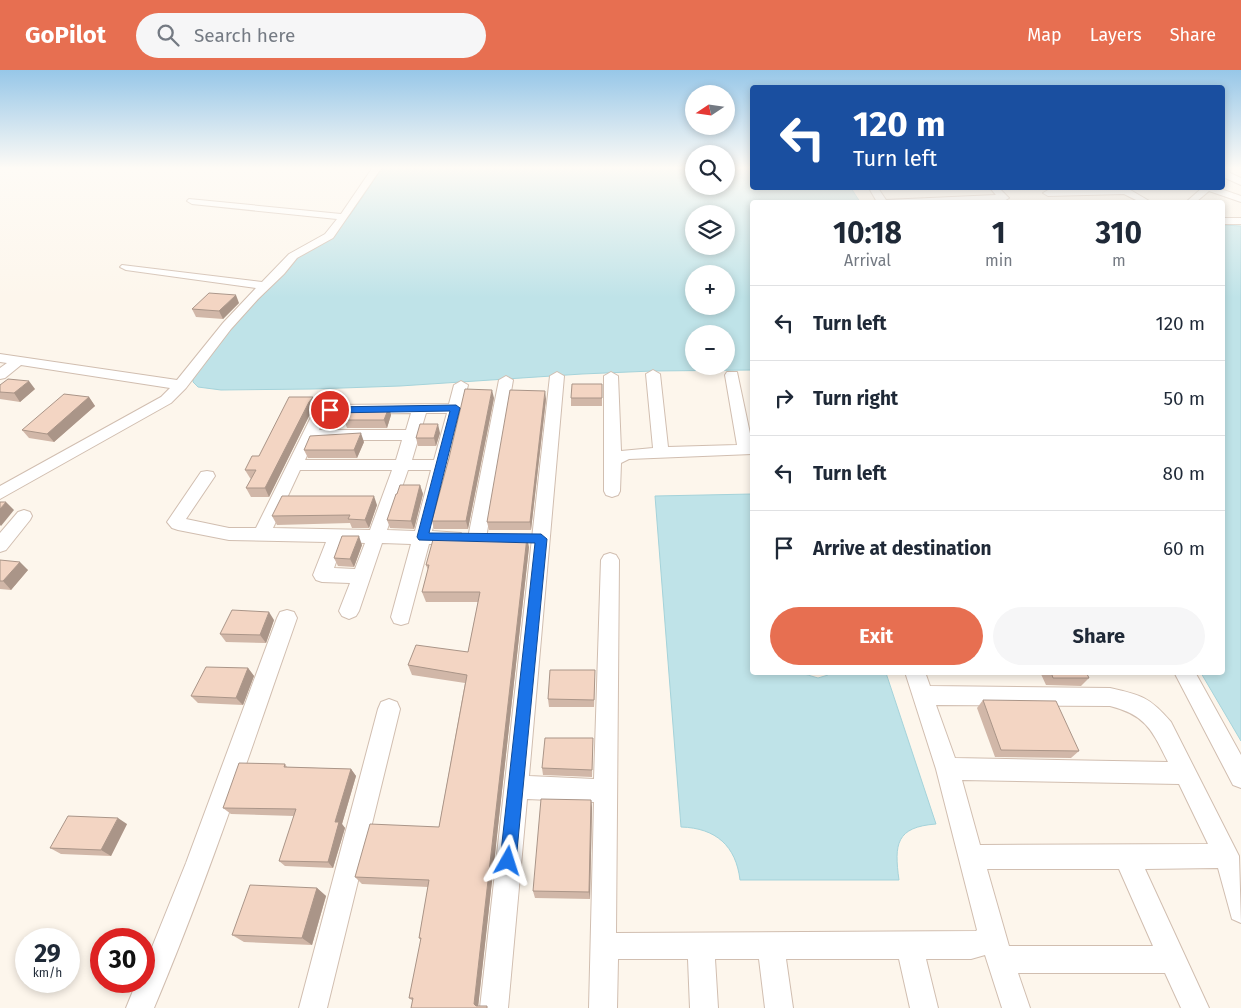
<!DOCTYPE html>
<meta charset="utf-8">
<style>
:root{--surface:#fff;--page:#f6f6f7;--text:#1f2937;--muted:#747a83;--line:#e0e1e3;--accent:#e76f51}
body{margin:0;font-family:"Fira Sans",sans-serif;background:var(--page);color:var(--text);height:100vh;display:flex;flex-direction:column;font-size:19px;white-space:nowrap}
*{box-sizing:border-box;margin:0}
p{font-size:16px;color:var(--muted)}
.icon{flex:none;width:28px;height:28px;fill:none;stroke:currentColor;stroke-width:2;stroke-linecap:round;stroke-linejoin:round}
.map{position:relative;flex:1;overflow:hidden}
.details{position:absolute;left:750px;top:130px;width:475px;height:475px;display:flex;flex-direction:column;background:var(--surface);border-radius:5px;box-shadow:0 2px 8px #0003}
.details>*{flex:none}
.guide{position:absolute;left:750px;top:15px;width:475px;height:105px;border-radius:5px;box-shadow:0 2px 8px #0003;background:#1a4fa0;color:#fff;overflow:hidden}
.needle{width:32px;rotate:257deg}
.tools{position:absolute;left:685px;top:15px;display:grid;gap:10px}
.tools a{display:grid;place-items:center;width:50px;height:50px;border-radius:50%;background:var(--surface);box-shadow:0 2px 8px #0003;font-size:25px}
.speed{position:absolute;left:15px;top:858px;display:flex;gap:10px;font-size:25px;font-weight:700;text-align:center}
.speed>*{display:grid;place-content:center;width:65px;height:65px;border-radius:50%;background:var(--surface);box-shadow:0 2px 8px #0003;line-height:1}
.speed small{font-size:12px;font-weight:400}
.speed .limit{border:8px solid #d22;background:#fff;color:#111}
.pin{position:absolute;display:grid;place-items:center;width:42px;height:42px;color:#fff;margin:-21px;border:2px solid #fff;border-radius:50%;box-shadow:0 1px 5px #0007}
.me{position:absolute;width:55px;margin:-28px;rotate:6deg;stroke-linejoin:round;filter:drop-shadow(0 0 4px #0008)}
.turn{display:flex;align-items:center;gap:18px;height:105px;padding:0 20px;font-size:22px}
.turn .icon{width:65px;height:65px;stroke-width:2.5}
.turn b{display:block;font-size:35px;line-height:42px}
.eta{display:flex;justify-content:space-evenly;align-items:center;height:85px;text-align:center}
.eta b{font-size:30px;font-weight:700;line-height:35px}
.primary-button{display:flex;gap:10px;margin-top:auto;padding:10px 20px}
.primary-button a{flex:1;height:58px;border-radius:30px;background:var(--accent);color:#fff;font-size:20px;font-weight:700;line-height:58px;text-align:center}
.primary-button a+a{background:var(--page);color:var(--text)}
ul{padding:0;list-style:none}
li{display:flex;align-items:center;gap:15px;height:75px;padding:0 20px;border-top:1px solid var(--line)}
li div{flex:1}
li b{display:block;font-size:19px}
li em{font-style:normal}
header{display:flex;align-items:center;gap:30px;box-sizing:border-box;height:70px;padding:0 25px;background:var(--accent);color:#fff}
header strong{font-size:24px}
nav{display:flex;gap:28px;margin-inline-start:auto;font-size:18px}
.search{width:350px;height:45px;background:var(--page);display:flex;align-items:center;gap:12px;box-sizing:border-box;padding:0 18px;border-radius:28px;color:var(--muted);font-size:19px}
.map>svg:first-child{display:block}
.water{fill:#bfe3e8;stroke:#a5d3da;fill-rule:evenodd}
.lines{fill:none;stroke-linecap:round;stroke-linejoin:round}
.minor-casing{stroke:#d1beb0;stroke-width:2}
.minor{fill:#fff;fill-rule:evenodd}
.wall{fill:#d1b7a8}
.shaded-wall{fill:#aa9588}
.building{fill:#f3d5c3;stroke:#aa9588}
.route{fill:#1a73e8;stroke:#114b97}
</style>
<header>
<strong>GoPilot</strong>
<div class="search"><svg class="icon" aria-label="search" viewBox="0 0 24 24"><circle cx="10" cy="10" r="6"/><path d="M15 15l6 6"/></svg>Search here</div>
<nav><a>Map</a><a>Layers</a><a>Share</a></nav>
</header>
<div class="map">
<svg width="1241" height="938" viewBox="0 0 1241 938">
<rect width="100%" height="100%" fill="#fdf6ec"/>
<!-- water -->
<path class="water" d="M383 97H694V116H726V97H752V118H851L860 132H752V300L652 301 582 304 400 316 313 319 221 320 198 317 193 312V308L241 245 294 189 329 170 350 145ZM694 144H726V176H694ZM694 204H726V236H694ZM694 264H726V296H694Z
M1223 155 1241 156V671L1201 603 1222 602Z
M752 424V602L801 603 818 608 828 605 830 603H886L936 754C896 757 894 774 899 810H740C736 776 716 758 681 757L655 426Z"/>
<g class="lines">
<!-- minor casing -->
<g class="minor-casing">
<path id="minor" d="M373 97H382L333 168 297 188 284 204 258 229 231 259 186 318 171 333 0 429V416L161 327 170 318 21 295 5 308 0 309V298L7 293 0 292V284L177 310 223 253 256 218 126 200 120 197 122 195 262 212 289 184 325 164 337 149 192 134 187 131 189 129 341 144Z
M1222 97H1228L1230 103 1241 108V115L1223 107Z
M869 118H878L886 130 996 125 990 118H999L1009 128 1004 131 877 132Z
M1127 118 1151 132H1140L1124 124 1048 126 1043 123 1048 120Z
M1202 118H1218L1241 126V132L1209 121 1196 132H1186Z
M1222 148H1241V154H1222Z
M653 300 660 304 668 377 737 375 725 305 727 302H737L752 373V384L629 389 621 393 620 421 618 425 612 427 606 425 604 421V306L611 302 618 306 621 381 653 378 646 304Z
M557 302 564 306 529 706 594 709 601 490 604 485 610 483 616 485 619 490 616 863 976 861 977 860 936 699 905 602H925L930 616 1110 618C1141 625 1150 627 1171 652L1239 786 1241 853 1232 849 1218 798 1145 799 1209 938H1181L1165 903H1018L1030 938H1002L985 885 971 889H926L938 938H910L899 889H786L793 938H765L759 889H715L718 938H690L688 889H618L617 938H589L594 732 527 729 508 938H480L550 306ZM936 635 1110 636C1146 645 1152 660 1168 692L955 688ZM962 710 1179 714 1208 774 980 775ZM987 799H1119L1153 876H1009Z
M506 306 513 310 486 468 483 473 477 474 471 473 468 468 499 310Z
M461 311 468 315 432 461 461 463 464 468 461 473 455 474H429L408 553 401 555 394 553 391 547 411 474 382 473 359 541 356 546 349 549 342 546 339 541 350 513 322 512 316 510 313 505 326 472 229 470 178 460 172 458 167 452 201 402 207 401 213 402 215 406 186 449 229 458H256L314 341 330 335 449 334 454 315ZM411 343 406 360H319L325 347 332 344ZM426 343H447L434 390H412ZM314 370H402L396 390H305ZM300 400H392L370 460 273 458ZM408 400H431L415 461 387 460ZM343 472 365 473 355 499 334 498Z
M24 440 30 442 32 446 30 450 6 480 0 482V463L18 442Z
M287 540 294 542 297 548C251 679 208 810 154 938H126L137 911H144V897L186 793 277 548 280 542Z
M1174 602H1195L1241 685V718L1233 715Z
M389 629 397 632 400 639 327 938H299L378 639 381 632Z"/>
</g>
<!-- minor -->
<use href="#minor" class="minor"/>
</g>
<!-- wall -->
<path class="wall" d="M239 233 223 249 196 247 192 239Z
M602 314V336H571V328Z
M0 315 35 319 20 332 0 329Z
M89 327 95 336 54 372 29 368 22 360Z
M313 327 316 336 312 340 269 427H251L246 418 251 409 250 408 245 400 259 386Z
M494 328 468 459H434L432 451Z
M546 329 531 460H489L487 452Z
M389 337 391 345 387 358H347L344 350Z
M440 363 436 376H418L416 368Z
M364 372 357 388H308L304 380Z
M420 415 423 424 414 459 390 458 387 450 397 424Z
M377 435 369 458H352L350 453 277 455 272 446Z
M362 475 354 497 338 496 334 488Z
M529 477 478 936 489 938 413 931 409 928 421 870 419 868 428 817 362 814 355 807 439 757 465 613 412 605 408 595 468 582 478 532H426L422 522 428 500 426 495Z
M0 490 28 500 11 520 0 519Z
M274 550 266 573 226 572 220 564Z
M248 598 254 606 243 635 198 633 191 626Z
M1040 602H1086L1089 608 1081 616 1046 615Z
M595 608 594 637H549L548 629Z
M983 630 1079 681 1071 688 995 687 977 638Z
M593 668 592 707 543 705 542 698Z
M285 694 287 697 351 699 356 706 342 754 345 758 333 798 285 796 279 791 294 746 231 744 223 738Z
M591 730 592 738 590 829 535 828 533 821Z
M127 754 111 786 61 784 50 778Z
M317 818 326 826 312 875 244 872 232 865Z"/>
<!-- shaded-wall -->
<path class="shaded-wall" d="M236 225 239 233 223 249 219 241Z
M29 311 35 319 20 332 14 323Z
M492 320 494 328 468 459 466 451Z
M545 321 546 329 531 460 530 452Z
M89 327 95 336 54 372 47 364Z
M313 327 316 336 312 340 269 427 265 418 309 332Z
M389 337 391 345 387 358 384 350Z
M438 354 440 363 436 376 434 368Z
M361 363 364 372 357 388 354 380Z
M420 415 423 424 414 459 411 451Z
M374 426 377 435 369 458 365 450Z
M6 432 14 440 1 456 0 455V439Z
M359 466 362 475 354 497 350 489Z
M527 467 529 477 478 938 474 934Z
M20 492 28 500 11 520 3 511Z
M269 542 274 550 266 573 260 565Z
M248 598 254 606 243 635 236 628Z
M351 699 356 706 342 754 345 758 333 798 328 792 335 752Z
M591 730 592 738 590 829 589 822Z
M118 748 127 754 111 786 101 780Z
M317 818 326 826 312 875 302 868Z"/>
<!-- building -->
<path class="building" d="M209 223 236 225 219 241 192 239Z
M8 309 29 311 14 323 0 322V315Z
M572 314H602V328H571Z
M465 319 492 320 466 451H432L449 388Z
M510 320 545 321 530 452H487Z
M64 324 89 327 47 364 22 360Z
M289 327H313L309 332 265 418H246L256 400H245L252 386H259Z
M349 337H389L384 350H344Z
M420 354H438L434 368H416Z
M361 363 354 380H304L310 366Z
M400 415H420L411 451 387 450 396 424H397Z
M282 426H374L365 450 348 449 350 445 272 446Z
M0 432H6L0 439Z
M342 466H359L350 489 334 488Z
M434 466 527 467 474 934 476 936H487V938H411L413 928H409L421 868H419L429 810 355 807 370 754 439 757 467 605 408 595 416 575 468 582 480 522H422L429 495H426Z
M0 490 20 492 3 511H0Z
M232 540 269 542 260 565 220 564Z
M206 597 248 598 236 628 191 626Z
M550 600H595L594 630 548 629Z
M1051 602H1086L1089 608H1053Z
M983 630 1056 631 1079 681 1001 680Z
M545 668H593L592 700 542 698Z
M239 693 285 694 284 697 351 699 335 752H339L328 792 279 791 296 739 223 738Z
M541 729 591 730 589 822 533 821Z
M68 746 118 748 101 780 50 778Z
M250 815 317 818 302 868 232 865Z"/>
<!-- sky -->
<linearGradient id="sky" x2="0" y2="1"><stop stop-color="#97c7e8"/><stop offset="0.43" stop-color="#fefbf6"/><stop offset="1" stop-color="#fefbf6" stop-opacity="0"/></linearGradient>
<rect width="1241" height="228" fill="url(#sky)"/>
<!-- route -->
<path class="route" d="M456 335 460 338 429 463 541 464 547 469 516 791 514 797 508 799 503 797 500 791 535 473 419 470 417 467 450 341 330 343 326 340 330 337Z"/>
</svg>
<div class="tools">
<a><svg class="needle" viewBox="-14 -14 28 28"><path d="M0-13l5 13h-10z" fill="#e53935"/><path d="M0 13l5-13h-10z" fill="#747a83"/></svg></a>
<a><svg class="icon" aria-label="search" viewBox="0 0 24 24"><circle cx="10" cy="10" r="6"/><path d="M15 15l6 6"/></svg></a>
<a><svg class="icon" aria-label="layers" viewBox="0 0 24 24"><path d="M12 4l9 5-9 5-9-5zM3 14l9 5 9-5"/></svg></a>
<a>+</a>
<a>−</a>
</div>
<div class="speed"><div>29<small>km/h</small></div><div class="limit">30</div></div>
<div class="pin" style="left:330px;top:340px;background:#d93025"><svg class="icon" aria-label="arrive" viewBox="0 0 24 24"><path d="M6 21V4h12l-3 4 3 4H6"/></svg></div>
<svg class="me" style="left:508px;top:791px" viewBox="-20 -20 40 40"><path d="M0-17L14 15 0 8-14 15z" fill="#1a73e8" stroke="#fff" stroke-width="4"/></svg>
<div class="guide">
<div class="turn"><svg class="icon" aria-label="left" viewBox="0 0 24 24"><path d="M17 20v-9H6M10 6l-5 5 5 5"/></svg><div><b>120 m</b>Turn left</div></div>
</div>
<section class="details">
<div class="eta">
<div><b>10:18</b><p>Arrival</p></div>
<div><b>1</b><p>min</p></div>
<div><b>310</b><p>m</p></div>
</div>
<ul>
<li><svg class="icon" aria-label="left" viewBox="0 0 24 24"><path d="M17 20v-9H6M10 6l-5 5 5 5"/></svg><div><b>Turn left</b></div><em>120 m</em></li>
<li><svg class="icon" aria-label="right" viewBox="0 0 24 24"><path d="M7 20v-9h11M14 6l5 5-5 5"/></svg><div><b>Turn right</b></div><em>50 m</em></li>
<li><svg class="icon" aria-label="left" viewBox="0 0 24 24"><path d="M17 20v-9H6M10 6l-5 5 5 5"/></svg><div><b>Turn left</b></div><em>80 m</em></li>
<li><svg class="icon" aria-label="arrive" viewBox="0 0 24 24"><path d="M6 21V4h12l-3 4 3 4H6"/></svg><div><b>Arrive at destination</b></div><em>60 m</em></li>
</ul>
<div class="primary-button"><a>Exit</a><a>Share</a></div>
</section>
</div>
